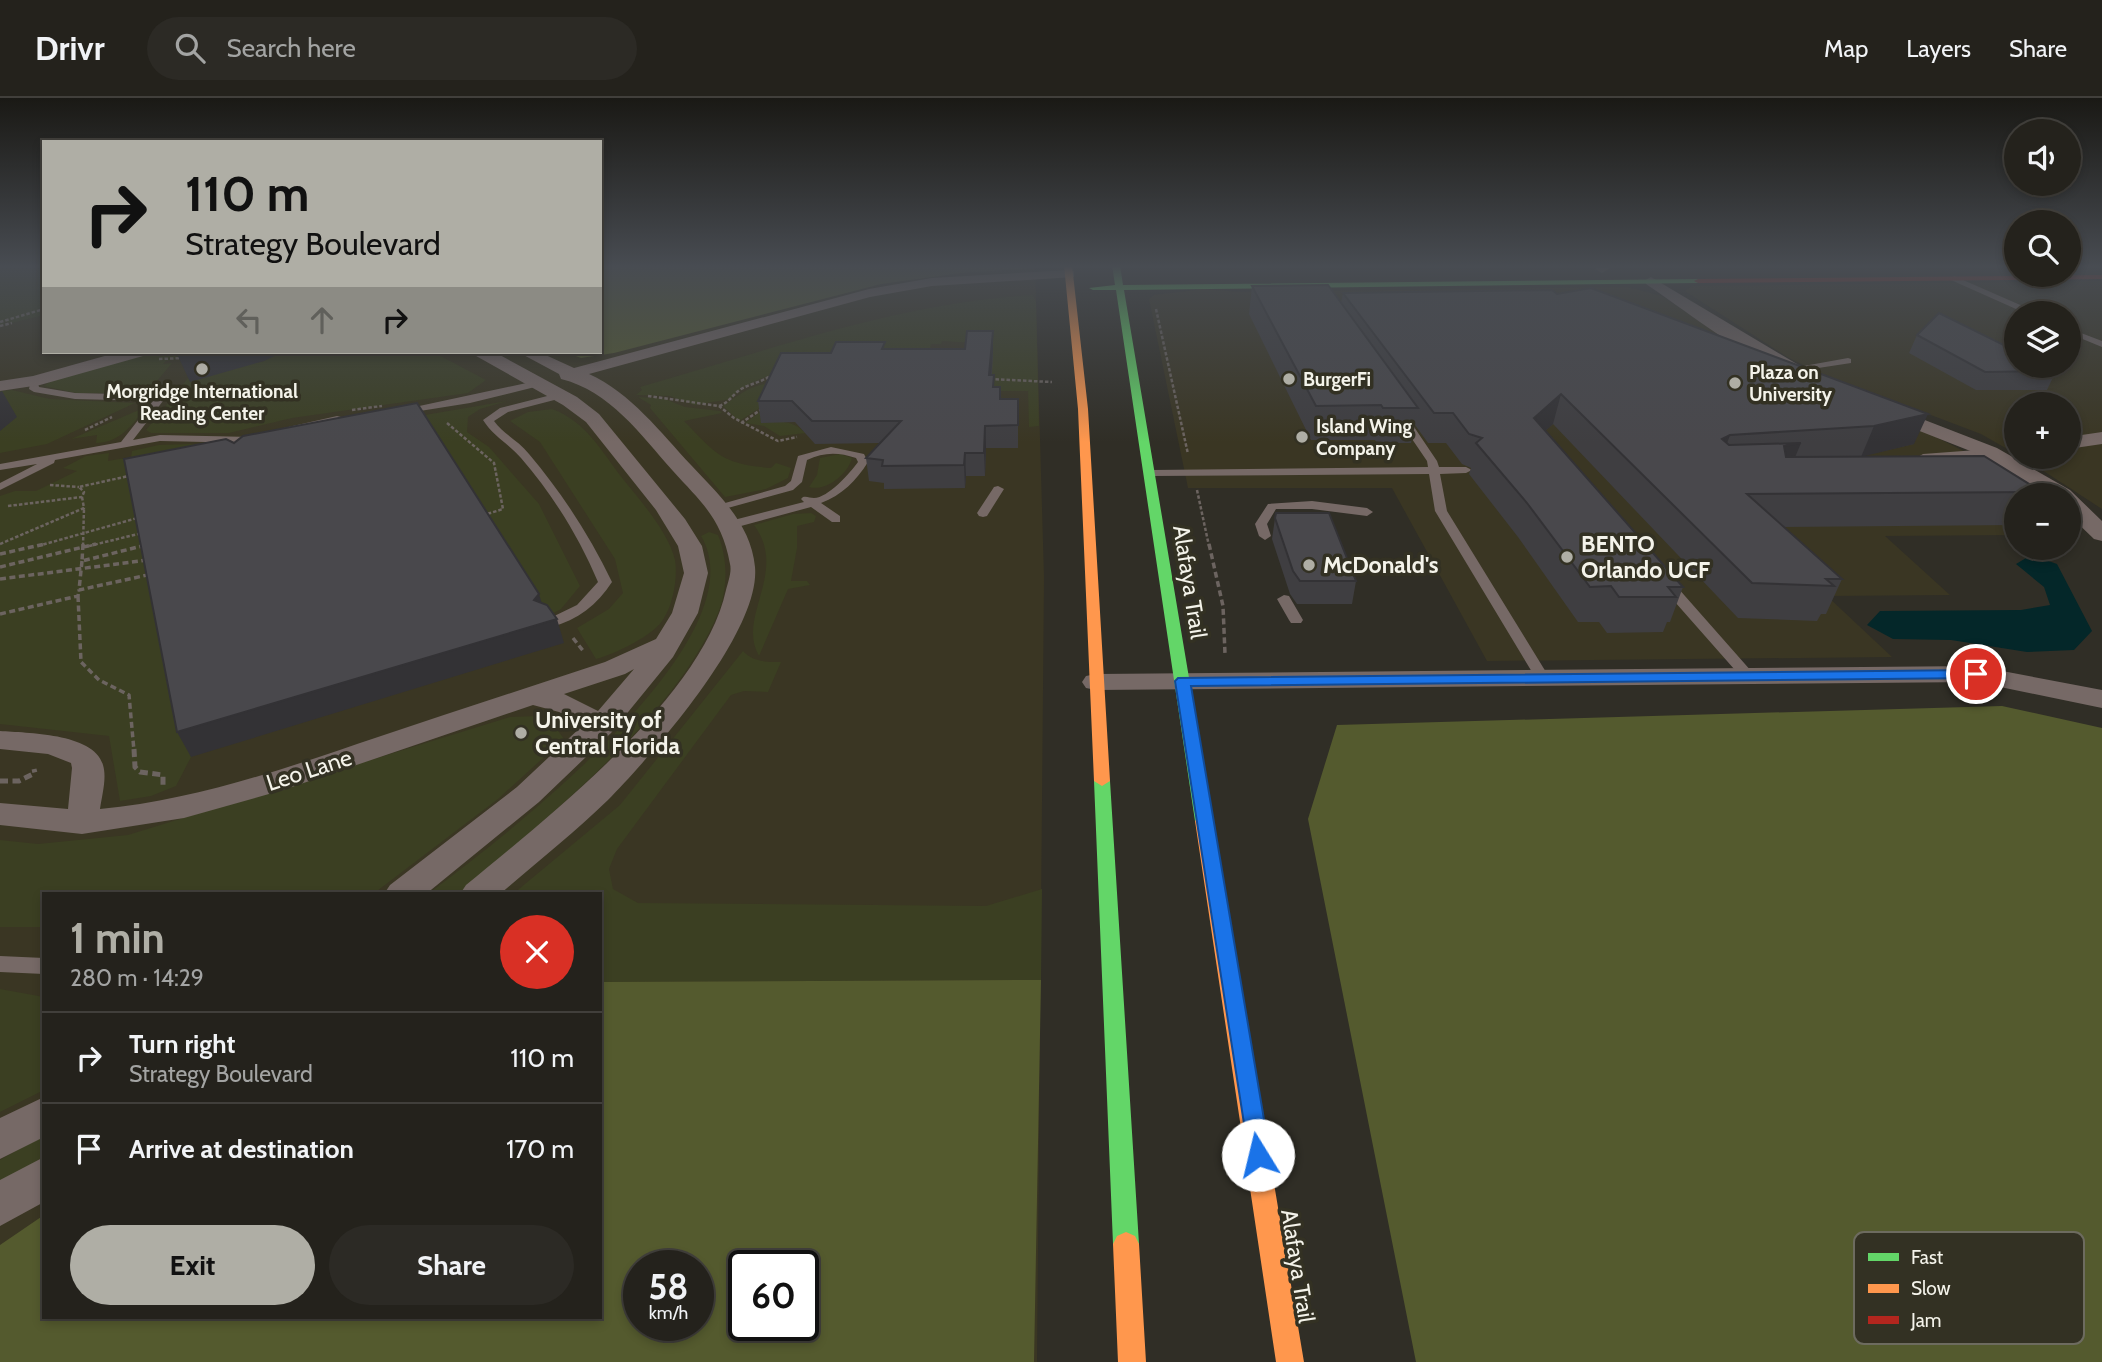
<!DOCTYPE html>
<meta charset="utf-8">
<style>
:root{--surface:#24221c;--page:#2c2a25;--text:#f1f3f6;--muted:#a3a4a3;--line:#413f3b;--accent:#afaea5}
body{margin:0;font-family:Cabin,sans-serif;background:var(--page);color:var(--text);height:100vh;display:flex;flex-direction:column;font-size:26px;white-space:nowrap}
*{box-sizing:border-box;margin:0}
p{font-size:23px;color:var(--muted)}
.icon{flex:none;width:38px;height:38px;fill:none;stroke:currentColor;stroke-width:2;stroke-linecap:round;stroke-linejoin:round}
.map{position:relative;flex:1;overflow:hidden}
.drawer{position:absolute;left:42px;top:794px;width:560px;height:427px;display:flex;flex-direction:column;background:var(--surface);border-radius:0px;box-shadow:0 4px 10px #0003,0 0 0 2px var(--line)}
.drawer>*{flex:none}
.hud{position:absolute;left:42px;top:42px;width:560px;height:214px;border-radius:0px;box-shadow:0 4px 10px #0003,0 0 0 2px var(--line);background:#afaea5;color:#111;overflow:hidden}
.controls{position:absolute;left:2004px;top:21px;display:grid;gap:14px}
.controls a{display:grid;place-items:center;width:77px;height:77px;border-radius:50%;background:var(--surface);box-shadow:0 4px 10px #0003,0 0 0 2px var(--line);font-size:35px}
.speed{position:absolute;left:623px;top:1152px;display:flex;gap:14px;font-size:35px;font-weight:700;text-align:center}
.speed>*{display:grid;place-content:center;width:91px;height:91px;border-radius:50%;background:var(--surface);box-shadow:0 4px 10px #0003,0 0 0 2px var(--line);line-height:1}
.speed small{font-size:18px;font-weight:400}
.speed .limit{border:4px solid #111;border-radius:10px;background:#fff;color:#111}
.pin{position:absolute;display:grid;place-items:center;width:60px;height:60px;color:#fff;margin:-30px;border:4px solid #fff;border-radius:50%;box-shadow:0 2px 7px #0007}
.me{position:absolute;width:77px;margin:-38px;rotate:351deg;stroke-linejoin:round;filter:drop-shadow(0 0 5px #0008)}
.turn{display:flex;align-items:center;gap:24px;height:147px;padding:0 28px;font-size:32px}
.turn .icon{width:91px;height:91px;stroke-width:2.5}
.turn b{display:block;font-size:49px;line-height:60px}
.lanes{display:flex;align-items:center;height:66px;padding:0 28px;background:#0003;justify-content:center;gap:35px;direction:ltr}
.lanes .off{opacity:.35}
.round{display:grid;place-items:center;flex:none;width:74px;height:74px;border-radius:37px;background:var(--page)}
.overview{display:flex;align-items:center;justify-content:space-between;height:119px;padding:0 28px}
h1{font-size:42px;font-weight:700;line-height:52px;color:var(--accent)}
.cta{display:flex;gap:14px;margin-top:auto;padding:14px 28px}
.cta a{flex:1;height:80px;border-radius:42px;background:var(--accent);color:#111;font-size:28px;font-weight:700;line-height:80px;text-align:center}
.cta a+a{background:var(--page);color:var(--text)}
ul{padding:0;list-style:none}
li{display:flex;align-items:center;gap:21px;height:91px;padding:0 28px;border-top:2px solid var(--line)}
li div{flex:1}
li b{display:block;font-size:26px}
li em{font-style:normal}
header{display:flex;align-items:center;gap:42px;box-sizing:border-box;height:98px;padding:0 35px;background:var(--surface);border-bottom:2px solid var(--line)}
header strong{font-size:33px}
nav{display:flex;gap:38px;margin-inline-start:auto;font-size:24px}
.search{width:490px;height:63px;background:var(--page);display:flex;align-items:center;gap:18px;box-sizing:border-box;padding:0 24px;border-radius:38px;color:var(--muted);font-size:26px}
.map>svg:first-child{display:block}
.built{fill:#3a3623;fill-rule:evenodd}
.green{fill:#3b3f22}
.forest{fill:#545a2e;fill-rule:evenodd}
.water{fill:#042729}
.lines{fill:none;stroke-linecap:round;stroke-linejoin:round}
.path-far2{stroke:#6c6460;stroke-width:2.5;stroke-dasharray:3.5 2;stroke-linecap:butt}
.path-far1{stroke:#6c6460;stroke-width:3.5;stroke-dasharray:6 3.5;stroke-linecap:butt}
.path{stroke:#6c6460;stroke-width:5;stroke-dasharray:8 4.5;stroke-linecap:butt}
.lane{fill:#766966;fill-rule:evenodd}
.street{fill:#766966;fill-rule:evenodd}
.fast{fill:#63d668;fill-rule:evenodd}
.slow{fill:#ff974d;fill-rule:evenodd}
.jam{fill:#b3261e;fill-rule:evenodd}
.wall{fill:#3f3e41}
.shaded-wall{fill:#333235}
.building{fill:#49484c;stroke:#333235;stroke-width:2}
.route{fill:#1a73e8;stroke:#114b97;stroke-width:2}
.poi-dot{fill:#afaea5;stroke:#333123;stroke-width:2.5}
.labels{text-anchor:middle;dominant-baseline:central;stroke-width:7;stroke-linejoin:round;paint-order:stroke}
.far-poi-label{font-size:19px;font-weight:bold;fill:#f4f3ea;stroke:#333123;text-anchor:start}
.poi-label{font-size:23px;font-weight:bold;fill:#f4f3ea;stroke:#333123;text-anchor:start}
.street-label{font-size:23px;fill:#f4f3ea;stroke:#333123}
.key{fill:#333123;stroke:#6d6b5f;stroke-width:2}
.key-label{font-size:19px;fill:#f4f3ea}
</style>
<header>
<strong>Drivr</strong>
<div class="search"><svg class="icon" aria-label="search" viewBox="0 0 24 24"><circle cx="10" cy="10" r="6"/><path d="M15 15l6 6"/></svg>Search here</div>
<nav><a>Map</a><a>Layers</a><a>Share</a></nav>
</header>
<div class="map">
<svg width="2102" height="1264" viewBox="0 0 2102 1264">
<rect width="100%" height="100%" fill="#302e26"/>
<!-- built -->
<path class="built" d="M0 167H44V254H600V167H1035L1044 479 1037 1264H0ZM44 796H600V1220H44ZM639 1167H698V1227H639ZM744 1167H803V1227H744Z
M2102 183V411L2022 359H2068V306H2016V356L1981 336 1820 275 1789 260 1685 193 1692 188ZM2016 215H2068V268H2016Z
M1627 189 1662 198 1741 251 1928 335 2005 374 2016 397V437L1885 438 1950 497 1827 498 1892 559 1487 563 1392 390H1188L1149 201 1154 197 1204 191 1240 194Z"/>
<!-- green -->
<path class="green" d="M0 167H44V217L12 225 5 223 2 224 7 226 0 227Z
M1033 197 1036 204 1039 328 1029 329 1028 293H995L976 298 992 260 993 243 974 245 942 243 941 246H931L929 255C881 261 758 263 731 301L694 307 670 298 636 297 642 292 640 289C770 252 898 205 1033 197Z
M149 254H209L166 263 163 266 172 265 147 295H76L44 288 53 281Z
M279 254H433L486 282 468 295 292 320 229 335H151L146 332 188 280 264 263Z
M773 285 760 310 739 323 723 308C739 297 751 286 773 285Z
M12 292 50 301 135 305 47 346 0 355V293Z
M638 299 665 301 685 309 720 313 722 315 684 323C717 357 722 366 771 370L776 365 791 370 788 380 766 391 725 399 650 310 651 307Z
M507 303 480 311 468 319 467 334 489 349 539 406 580 488 561 511 546 519 319 335Z
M146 309C133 327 119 345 96 345L97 337 71 341Z
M552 311C587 324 601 353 623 381 640 402 669 435 675 462 678 479 673 506 664 520 655 537 615 556 596 561L577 530 609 511 623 495 615 461 540 344 510 323 528 314Z
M763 312 761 324C778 324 792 321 804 334H814L780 338 764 328 745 325Z
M190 346 218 349 134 382 191 659 176 688 151 698 120 703 109 638 0 626V398L15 393H36L77 373 63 370 86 358 109 355 108 363 131 359 132 353 159 347Z
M840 356 852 360C848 376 826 394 809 389L817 377 820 360Z
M811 415 816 418 814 424 797 428V450L791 483H807L810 487 788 491 759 558C736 519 789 474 754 427L793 416Z
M709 434 718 437C728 461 728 491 718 515 681 605 581 690 509 753 496 764 470 792 455 796 447 798 436 796 428 796 500 742 763 542 701 438Z
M743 553C753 564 767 564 781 564L768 594 744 593 731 597 617 751 609 771 613 791 638 805 986 808 1042 791 1041 882 600 884V796H513L620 707Z
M539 618 551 623 564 641 498 701 373 796H44V829H0V742L38 746 128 737 510 619Z
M0 891 44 899V992L0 1014Z
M44 1037V1059L0 1084V1062Z"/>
<!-- forest -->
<path class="forest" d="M600 167H1037L1038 170 961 175 881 186 614 255 581 260 565 254H600Z
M2002 608 2102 630V1264H1416L1308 721 1337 627Z
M1041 882 1034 1264H0V1147L44 1117V1220H600V884ZM639 1167H698V1227H639ZM744 1167H803V1227H744Z"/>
<!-- water -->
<path class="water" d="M2031 457 2057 466 2092 533 2074 552 2027 554 1951 542 1893 541 1867 527 1880 513 2021 512 2050 507 2044 489 2016 466Z"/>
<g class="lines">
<!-- path-far2 -->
<path class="path-far2" d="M1156 211 1188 356
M0 224 44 211
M0 228 12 225
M159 261 185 260
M990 281 1052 284
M648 298 719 308 734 320 778 343 797 339
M719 308C730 304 733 296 741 291 752 285 763 284 773 276
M352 312 382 308
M447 325 494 365 503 411 484 417
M741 325 762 311
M85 332 112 319
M50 387 79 389
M1197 392 1209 448
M8 408 82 399 84 394 79 389 133 377
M0 446 84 410 82 399
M38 448 141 419
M83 448 84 410
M89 448 142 435
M143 448 146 447"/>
<!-- path-far1 -->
<path class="path-far1" d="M83 446 82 463 146 447
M1209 446 1223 508 1225 556
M0 456 45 446
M82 463 79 492 152 476
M0 469 96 446
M0 481 148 462
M78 498 81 564 99 582 129 597 134 653
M0 516 78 498 79 492
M573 540 584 554"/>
<!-- path -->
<path class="path" d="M134 651 135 669 140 674 163 677V687
M0 683H19L35 675 34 671"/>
<!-- lane -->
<path class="lane" d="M1954 178 2034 213 2035 215H2025L1951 182Z
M2068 230 2102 243V249L2068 235Z
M1848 260 1851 261V265L1792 274 1787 271Z
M31 281H37L39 289 75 295 158 297 163 303 133 342 160 337 252 339 257 342 252 345 160 343 55 362 54 365 0 392V385L37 366 0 372V366L121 344 153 303 75 301 34 294 29 291Z
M536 283 539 284V288L470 305 401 316 396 313Z
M559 295 564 298 562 300 508 314 494 323C503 336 519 343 529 356 562 395 590 438 612 484 597 507 578 522 551 529L544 525 546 522 577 507 598 484C579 439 553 397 521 360 509 346 493 338 483 322L500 310Z
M1398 317H1406L1437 363 1439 369H1466L1472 372 1466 375 1440 376 1447 413 1549 579 1547 582H1537L1535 579 1435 413 1429 376 1151 378 1145 375 1151 372 1428 369 1427 363 1397 319Z
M337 318 341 319V323L280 335 275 332Z
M831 349 864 356 868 364C856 383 842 397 821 405L840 418V424H832L811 409 730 431 724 427 726 424 800 405 804 404 801 401 803 399C807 398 810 400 814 400 828 400 850 375 858 364L856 360C838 354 824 354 807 362L802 384 793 392 717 413 711 409 785 388 791 383 798 358Z
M1990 351 1995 354 1994 356 1923 362 1918 359 1923 356Z
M998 388 1004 391 987 418 983 419 979 418 977 415 994 389Z
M1312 403 1367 410 1373 414 1367 418 1312 411H1276L1267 426 1271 438 1265 442 1259 438 1255 426 1268 406Z
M1665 480 1670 481 1752 574 1754 577 1752 580H1742L1660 487 1658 484Z
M1284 497 1289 498 1303 522 1301 525H1291L1289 522 1277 501Z
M0 858 44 860V876L0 874Z"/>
<!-- street -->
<path class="street" d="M1599 167H1615L1602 175 1595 171Z
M1069 172 1074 173V179L932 188 870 199 589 276C631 295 661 335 691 367 719 397 751 426 755 469 761 534 653 656 608 702 574 735 536 765 500 796H460L466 787C548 719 703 599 726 492 728 484 732 474 730 466 722 421 702 405 673 373 640 336 610 293 561 281L559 276 518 254H539L574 270 869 191 932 180Z
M1651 179 1802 269 1805 273 1796 278C1757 269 1682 210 1646 186L1644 183Z
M119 254H145L143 258 40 287 0 293V283L33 278Z
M469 254 498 256 577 299 599 316 685 421 702 448 708 475 698 515 673 559 611 635 539 704 426 796H384L390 787 517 689 582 628 559 614 533 607 283 692 184 720 82 736 0 727V705L68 711 72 670 71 665 48 656 0 651V633C27 635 94 635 103 667 107 680 102 697 100 711 197 702 286 670 378 639 453 614 529 589 605 564L656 541 672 515 684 475 678 448 656 412 586 324 563 307ZM634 571 598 613 564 596 625 576Z
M1886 307 1997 350 2070 392 2102 423V443L2094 441 2068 416V397H2047L1983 358 1879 317 1877 313Z
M2102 334V346L2068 351V339Z
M1976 568 2102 592V610L1976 584 1096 592 1086 590 1082 584 1086 578 1096 576Z
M44 999V1039L0 1061V1020Z
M44 1059V1104L0 1128V1082Z"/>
<!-- fast -->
<path class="fast" d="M1112 167H1120L1123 187 1698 181 1702 183 1698 185 1124 192 1213 723 1210 727H1198L1195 723 1116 192H1093L1089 190 1115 187Z
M1102 678 1110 683 1139 1146 1135 1154 1126 1158 1117 1154 1113 1146 1094 683Z"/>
<!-- slow -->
<path class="slow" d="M1064 167H1072L1088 311 1110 683 1102 688 1094 683 1078 311Z
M1204 717 1210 719 1213 723 1304 1264H1276L1195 723 1198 719Z
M1126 1134 1135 1138 1139 1146 1146 1264H1118L1113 1146 1117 1138Z"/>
<!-- jam -->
<path class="jam" d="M2102 177V181L1698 185 1694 183 1698 181Z"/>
</g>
<!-- wall -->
<path class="wall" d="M1252 188 1341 205 1343 195 1557 196 1591 190 1914 346 1862 358 2042 394 2040 397H2016V427L1783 429 1842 481 1826 516H1821L1817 523 1738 520 1553 326 1545 333 1683 489 1670 524H1667L1663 534 1607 535 1599 524H1578L1518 439 1469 376 1471 370 1462 366 1446 345H1428L1415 327 1411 345H1377L1375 342H1311L1249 216Z
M993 233V253L992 277 994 289H1000L1001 301H1018V350H986L985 378H966L965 390 884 391V385L869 383 866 360 880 345 815 346 795 324 761 325 758 303 886 251H965Z
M1917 237 2056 273 2047 292H1976L1909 255Z
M1275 420 1356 483 1352 506H1297L1290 496 1272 441Z"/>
<!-- shaded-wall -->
<path class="shaded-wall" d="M993 233V253L990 298 989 277Z
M196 254H283L264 263 190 284 178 258Z
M2 293 17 319 0 333V294Z
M1561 296 1553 326 1526 350 1534 320Z
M1928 316 1914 346 1861 359 1874 328Z
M985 328 986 350 985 378 984 355Z
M1730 337 1719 367 1722 341Z
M1801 345 1788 376 1784 348Z
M965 355 966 378 965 390 964 367Z
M539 496 546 519 534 502Z
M557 521 564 545 191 659 177 634Z"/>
<!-- building -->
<path class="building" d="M1328 187 1418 310H1383L1381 307 1316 308 1252 188Z
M1591 190 1928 316 1874 328 1730 337 1722 341 1729 347 1801 345 1784 348 1786 359 1984 358 2042 394 1747 396 1842 481H1826L1834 488 1752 485 1561 296 1534 320 1683 489H1668L1676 499H1619L1611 488 1590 489 1527 405 1476 345 1482 340 1469 336 1453 315H1434L1343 195 1552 192 1557 196Z
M1939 215 2016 253V268H2045L2056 273 1985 274 1917 237Z
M967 233H993L989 277H994L993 289H1000V301H1018V327L985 328 984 355H965L964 367 882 368 883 362 866 360 901 323H812L792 303H758L781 255H831L836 244H885L882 251H965Z
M184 254H196L178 258Z
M417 305 539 496 534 502 547 507 557 521 177 634 124 361 226 341 234 345 243 338Z
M1276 415H1329L1356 483H1300L1293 473 1275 420Z"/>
<!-- sky -->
<linearGradient id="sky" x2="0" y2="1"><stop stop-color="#1a1915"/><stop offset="0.49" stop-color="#484c52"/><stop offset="1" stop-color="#484c52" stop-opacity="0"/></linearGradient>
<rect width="2102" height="344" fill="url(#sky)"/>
<!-- route -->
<path class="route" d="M1976 572 1981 573V580L1191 588 1270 1057 1266 1064 1258 1068 1250 1064 1175 583 1178 580Z"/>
<!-- markers -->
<g class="poi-dot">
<circle cx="202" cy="271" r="7"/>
<circle cx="1289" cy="281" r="7"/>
<circle cx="1735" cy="285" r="7"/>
<circle cx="1302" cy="339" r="7"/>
<circle cx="1567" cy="459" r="7"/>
<circle cx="1309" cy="467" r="7"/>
<circle cx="521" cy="635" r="7"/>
</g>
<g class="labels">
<!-- far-poi labels -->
<g class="far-poi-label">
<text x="1749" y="274">Plaza on<tspan x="1749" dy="22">University</tspan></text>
<text x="1303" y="281">BurgerFi</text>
<text x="202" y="293" text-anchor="middle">Morgridge International<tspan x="202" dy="22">Reading Center</tspan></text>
<text x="1316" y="328">Island Wing<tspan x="1316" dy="22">Company</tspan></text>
</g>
<!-- poi labels -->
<g class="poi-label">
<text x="1581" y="446">BENTO<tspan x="1581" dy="26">Orlando UCF</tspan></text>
<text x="1323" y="467">McDonald's</text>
<text x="535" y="622">University of<tspan x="535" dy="26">Central Florida</tspan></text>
</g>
<!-- street labels -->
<g class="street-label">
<text transform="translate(1190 484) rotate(81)">Alafaya Trail</text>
<text transform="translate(309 672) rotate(-18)">Leo Lane</text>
<text transform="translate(1298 1168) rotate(81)">Alafaya Trail</text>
</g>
</g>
<!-- legend -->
<rect x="1854" y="1134" width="230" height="112" rx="10" class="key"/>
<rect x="1868" y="1155" width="31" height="8" fill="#63d668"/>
<rect x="1868" y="1186" width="31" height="9" fill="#ff974d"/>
<rect x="1868" y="1218" width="31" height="8" fill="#b3261e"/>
<g class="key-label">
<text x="1911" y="1166">Fast</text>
<text x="1911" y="1197">Slow</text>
<text x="1911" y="1229">Jam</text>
</g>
</svg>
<div class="controls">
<a><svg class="icon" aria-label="sound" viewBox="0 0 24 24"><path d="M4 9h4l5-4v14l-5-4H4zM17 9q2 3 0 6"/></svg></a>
<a><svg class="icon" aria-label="search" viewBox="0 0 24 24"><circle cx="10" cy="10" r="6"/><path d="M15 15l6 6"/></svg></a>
<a><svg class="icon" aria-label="layers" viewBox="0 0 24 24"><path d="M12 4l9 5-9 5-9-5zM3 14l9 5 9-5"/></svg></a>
<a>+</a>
<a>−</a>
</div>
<div class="speed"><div>58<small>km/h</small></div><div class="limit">60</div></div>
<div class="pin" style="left:1976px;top:576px;background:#d93025"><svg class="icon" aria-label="arrive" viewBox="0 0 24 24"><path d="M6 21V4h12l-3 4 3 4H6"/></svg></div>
<svg class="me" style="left:1258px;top:1057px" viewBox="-20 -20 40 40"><circle r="19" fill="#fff"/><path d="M0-13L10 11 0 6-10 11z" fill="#1a73e8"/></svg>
<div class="hud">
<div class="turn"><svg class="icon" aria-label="right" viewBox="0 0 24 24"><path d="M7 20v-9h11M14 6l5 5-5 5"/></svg><div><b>110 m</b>Strategy Boulevard</div></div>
<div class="lanes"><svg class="icon off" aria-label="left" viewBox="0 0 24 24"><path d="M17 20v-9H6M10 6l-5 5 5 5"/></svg><svg class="icon off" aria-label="ahead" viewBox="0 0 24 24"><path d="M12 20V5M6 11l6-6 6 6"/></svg><svg class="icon" aria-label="right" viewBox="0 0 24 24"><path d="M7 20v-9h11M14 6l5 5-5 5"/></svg></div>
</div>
<section class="drawer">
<div class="overview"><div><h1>1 min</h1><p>280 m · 14:29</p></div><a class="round" style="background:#d93025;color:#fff"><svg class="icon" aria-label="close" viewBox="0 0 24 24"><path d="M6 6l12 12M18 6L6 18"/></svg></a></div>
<ul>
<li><svg class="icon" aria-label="right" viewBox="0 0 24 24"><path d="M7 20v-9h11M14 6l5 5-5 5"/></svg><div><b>Turn right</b><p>Strategy Boulevard</p></div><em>110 m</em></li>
<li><svg class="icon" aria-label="arrive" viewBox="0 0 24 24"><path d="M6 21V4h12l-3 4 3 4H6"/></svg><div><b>Arrive at destination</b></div><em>170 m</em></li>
</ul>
<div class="cta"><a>Exit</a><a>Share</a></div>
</section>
</div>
